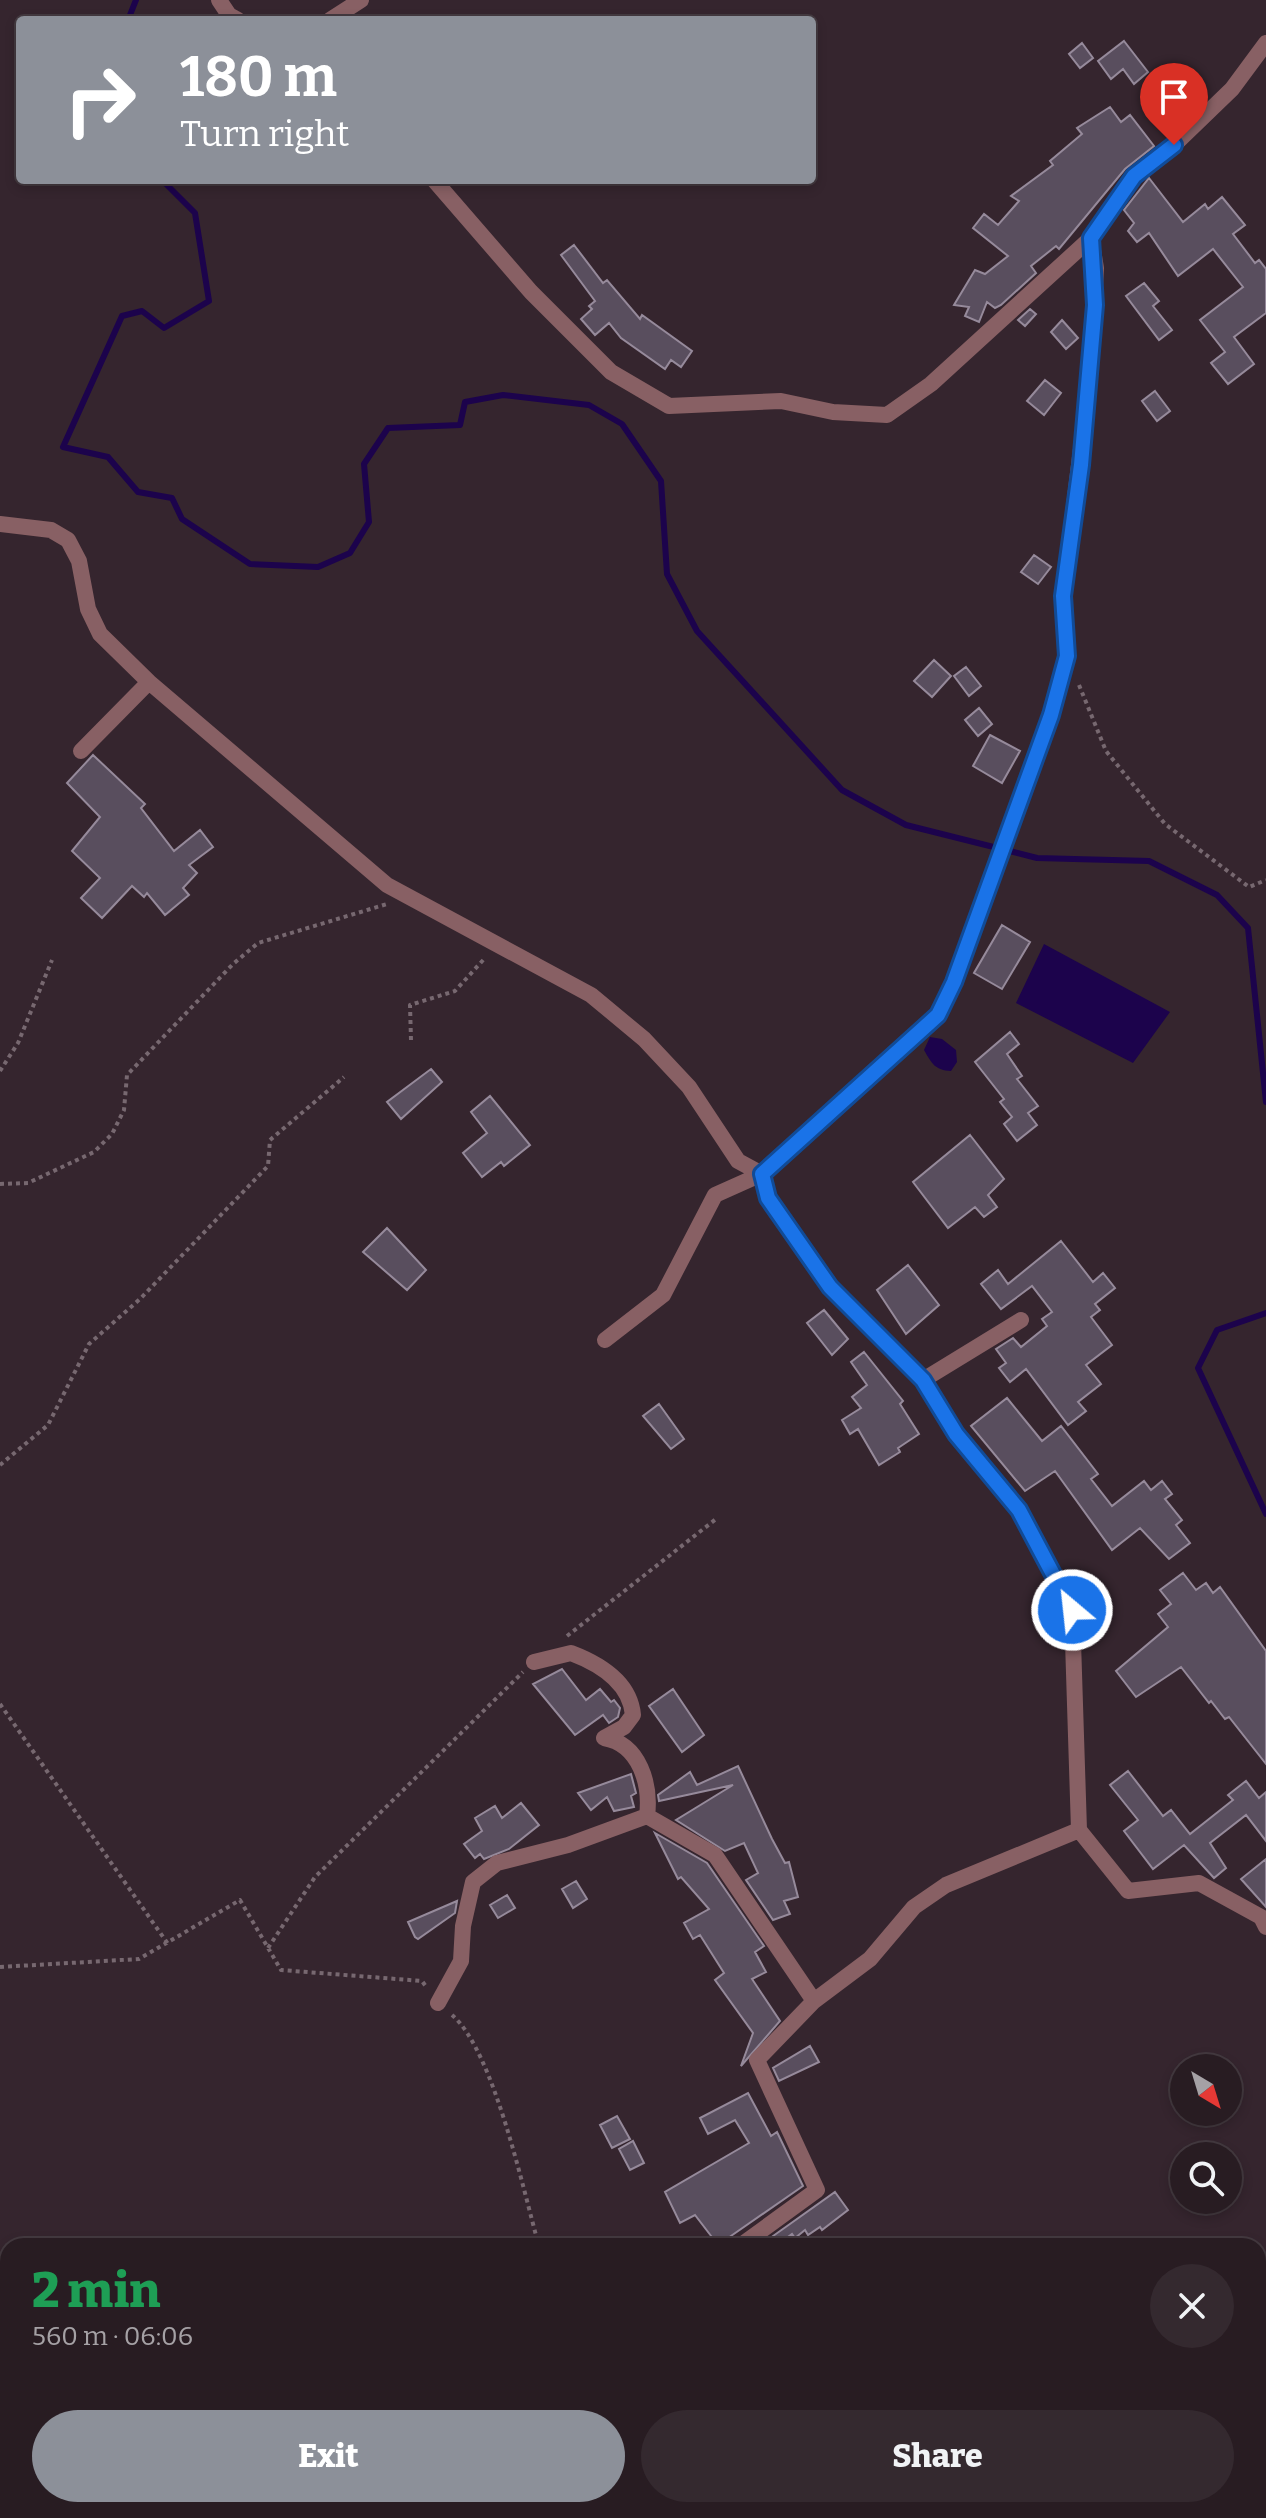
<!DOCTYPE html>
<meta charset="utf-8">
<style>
:root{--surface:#281c22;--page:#34292f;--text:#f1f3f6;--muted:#a5a1a5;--line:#443a40;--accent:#8c9099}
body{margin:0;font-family:Bitter,serif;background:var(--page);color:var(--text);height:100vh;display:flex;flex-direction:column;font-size:30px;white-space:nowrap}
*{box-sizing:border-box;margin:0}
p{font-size:26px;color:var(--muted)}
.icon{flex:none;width:44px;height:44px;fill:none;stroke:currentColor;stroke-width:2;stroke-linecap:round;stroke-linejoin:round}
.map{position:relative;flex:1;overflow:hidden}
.sheet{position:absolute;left:0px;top:2238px;width:1266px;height:280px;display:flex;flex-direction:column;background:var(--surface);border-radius:24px 24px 0 0;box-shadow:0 4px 12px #0003,0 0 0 2px var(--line)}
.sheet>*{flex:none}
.banner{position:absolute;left:16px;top:16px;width:800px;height:168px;border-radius:8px;box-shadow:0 4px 12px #0003,0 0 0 2px var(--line);background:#8c9099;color:#fff;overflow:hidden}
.needle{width:52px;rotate:142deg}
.buttons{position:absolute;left:1170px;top:2054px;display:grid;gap:16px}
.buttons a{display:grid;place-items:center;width:72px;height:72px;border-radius:50%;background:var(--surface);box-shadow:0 4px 12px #0003,0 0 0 2px var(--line);font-size:40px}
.pin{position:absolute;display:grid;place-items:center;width:68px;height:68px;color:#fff;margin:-82px -34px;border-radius:50% 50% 50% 0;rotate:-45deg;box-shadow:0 0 8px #0007}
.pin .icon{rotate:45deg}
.me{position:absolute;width:88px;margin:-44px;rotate:332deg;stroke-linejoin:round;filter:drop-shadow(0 0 6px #0008)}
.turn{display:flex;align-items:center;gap:28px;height:168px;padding:0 32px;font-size:36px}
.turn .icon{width:104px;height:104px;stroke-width:2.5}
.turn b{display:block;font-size:56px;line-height:68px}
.round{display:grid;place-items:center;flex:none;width:84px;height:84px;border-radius:42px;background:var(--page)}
.head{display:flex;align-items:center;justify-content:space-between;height:136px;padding:0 32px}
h1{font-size:48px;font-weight:800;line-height:60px;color:#1e9e55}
.button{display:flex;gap:16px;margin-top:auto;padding:16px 32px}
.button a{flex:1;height:92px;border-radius:48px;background:var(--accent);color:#fff;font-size:32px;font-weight:800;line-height:92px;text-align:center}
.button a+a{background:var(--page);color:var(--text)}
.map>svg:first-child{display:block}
.water{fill:#1c034c}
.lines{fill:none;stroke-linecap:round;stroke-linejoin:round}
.stream{stroke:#1c034c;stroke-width:6}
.building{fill:#594e5e;stroke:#968a9b;stroke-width:2}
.path{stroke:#776870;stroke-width:4;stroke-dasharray:4 4;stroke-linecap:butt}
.street{stroke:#886064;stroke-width:16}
.route-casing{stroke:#114b97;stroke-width:20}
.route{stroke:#1a73e8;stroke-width:14}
</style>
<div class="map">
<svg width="1266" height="2518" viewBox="0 0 1266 2518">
<rect width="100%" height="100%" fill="#35252e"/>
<!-- water -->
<path class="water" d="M1044 944 1170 1012 1133 1063 1016 1003Z
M930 1037 942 1039 956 1050 957 1062 951 1071C935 1070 932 1064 924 1050Z
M1260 2420 1266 2423V2518H1213L1217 2510H1258Z"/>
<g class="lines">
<!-- stream -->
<path class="stream" d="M128 20 136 0
M162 180 195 213 209 301 164 328 142 311 122 316 63 447 108 457 138 492 172 498 182 519 250 564 318 567 350 553 369 522 364 464 388 428 460 425 465 402 503 395 589 405 622 424 661 481 667 574 697 631 842 790 906 825 1037 858 1149 861 1217 895 1248 928 1266 1102
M1266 1313 1217 1330 1198 1368 1266 1514"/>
</g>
<!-- building -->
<path class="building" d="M1124 41 1148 72 1134 84 1123 69 1111 79 1098 61Z
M1082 43 1093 58 1080 68 1069 54Z
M1110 107 1121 122 1130 115 1154 146 1125 169 1059 249 1056 246 1031 266 1036 273 1001 305 995 308 987 302 979 322 965 316 969 307 954 305 975 270 985 274 1008 256 973 228 984 214 998 225 1019 201 1011 196 1053 165 1050 161 1082 134 1077 128Z
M1149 178 1183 222 1205 204 1208 209 1222 197 1245 225 1233 234 1255 263 1259 260 1266 269V313L1234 337 1254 364 1228 384 1211 363 1225 352 1200 320 1243 287 1213 249 1178 276 1149 233 1137 242 1128 231 1134 223 1124 210Z
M574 245 603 283 607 280 640 319 642 315 692 351 681 367 671 360 665 369 621 338 609 323 595 335 581 319 592 309 589 306 595 301 561 255Z
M1144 283 1159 301 1153 306 1172 330 1159 340 1126 296Z
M1030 309 1036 314 1025 326 1018 320Z
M1062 320 1078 338 1066 349 1051 332Z
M1045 380 1061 393 1044 415 1027 401Z
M1155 391 1170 411 1157 421 1142 401Z
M1034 555 1051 567 1038 584 1021 572Z
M934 660 951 676 932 697 914 681Z
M966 667 981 686 969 696 954 676Z
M979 708 992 724 978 736 965 720Z
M990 735 1020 751 1002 783 973 766Z
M93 755 145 804 141 808 174 851 200 830 213 847 189 865 197 873 183 888 189 895 165 915 147 893 144 897 132 886 102 918 81 898 100 878 72 851 100 817 67 783Z
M1002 925 1030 942 1002 989 974 973Z
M1010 1032 1019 1044 1007 1054 1022 1076 1017 1079 1038 1106 1028 1113 1037 1125 1017 1141 1004 1124 1012 1117 1000 1102 1004 1099 975 1062Z
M431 1069 442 1082 401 1119 387 1102Z
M490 1096 530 1145 504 1166 501 1162 482 1177 463 1153 487 1133 471 1112Z
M970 1135 1004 1179 988 1195 997 1207 984 1217 975 1207 948 1228 913 1182Z
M387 1228 426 1270 407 1290 363 1252Z
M1061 1241 1093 1282 1103 1273 1115 1288 1095 1304 1100 1310 1091 1317 1112 1345 1086 1365 1101 1384 1078 1402 1086 1411 1068 1425 1026 1369 1010 1382 999 1368 1006 1363 996 1349 1013 1338 1021 1347 1047 1326 1042 1319 1052 1312 1032 1286 1001 1309 981 1284 998 1270 1008 1284Z
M908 1265 939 1305 906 1334 877 1290Z
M824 1310 848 1339 832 1355 807 1323Z
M864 1352 903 1401 900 1404 919 1434 898 1448 900 1452 879 1465 858 1429 850 1434 842 1420 861 1408 852 1397 867 1385 851 1362Z
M1007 1398 1042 1441 1061 1426 1098 1474 1091 1479 1112 1506 1144 1481 1151 1490 1162 1481 1172 1494 1165 1499 1182 1520 1176 1525 1190 1543 1169 1559 1140 1528 1112 1550 1055 1471 1025 1491 971 1426Z
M659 1404 684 1439 671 1449 643 1416Z
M1183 1573 1196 1590 1206 1583 1213 1593 1220 1587 1266 1651V1764L1229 1717 1225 1719 1211 1701 1209 1703 1181 1667 1136 1697 1116 1671 1168 1627 1158 1614 1171 1604 1160 1590Z
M562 1669 586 1700 600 1689 611 1702 614 1700 620 1708 618 1717 609 1723 603 1715 575 1735 533 1684Z
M673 1689 704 1735 682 1752 649 1706Z
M738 1766 772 1839 785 1863 789 1862 798 1897 784 1901 790 1914 773 1920 746 1880 758 1873 744 1843 725 1851 676 1820 733 1785 659 1801 658 1795 690 1772 697 1785Z
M1128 1771 1163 1816 1171 1810 1190 1834 1233 1800 1228 1795 1246 1781 1259 1798 1266 1792V1841L1246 1815 1210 1843 1226 1868 1214 1878 1184 1845 1153 1869 1124 1831 1138 1820 1110 1785Z
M631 1774 636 1793 631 1796 634 1807 614 1811 607 1797 591 1810 578 1793Z
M521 1803 539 1825 509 1849 484 1859 480 1854 475 1858 464 1844 482 1831 475 1818 495 1806 502 1818Z
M655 1833 707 1863 764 1946 755 1952 766 1972 752 1979 780 2021 741 2066 753 2033 715 1980 724 1973 700 1935 693 1939 684 1923 709 1909 681 1877 678 1879Z
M1266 1859V1907L1241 1879Z
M576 1881 587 1899 573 1908 562 1889Z
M507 1895 515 1908 498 1918 490 1905Z
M457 1901 455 1913 418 1939 415 1937 408 1922Z
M810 2046 819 2062 779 2081 773 2068Z
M748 2093 771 2136 777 2132 803 2186 718 2245 695 2215 680 2223 665 2192 749 2143 735 2120 708 2134 700 2118Z
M617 2116 630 2139 612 2148 600 2125Z
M633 2141 644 2163 630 2170 619 2149Z
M835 2192 848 2210 822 2230 820 2227 808 2235 805 2230 795 2238 792 2234 776 2246H759Z"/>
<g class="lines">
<!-- path -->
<path class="path" d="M1079 685 1106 751 1165 824 1249 887 1266 880
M411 1040 410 1005 455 991 485 958
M0 1071 18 1043 52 960
M0 1184 28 1183 94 1152 112 1134 124 1110 127 1075 233 964 258 943 387 904
M0 1465 48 1425 89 1344 140 1299 268 1166 270 1140 344 1077
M567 1636 716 1519
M0 1704 168 1944
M268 1948 315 1877 523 1672
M0 1967 139 1959 240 1900 281 1970 422 1981 427 1988
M452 2015C494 2051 523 2190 539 2246
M1258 2399H1266
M1186 2518 1189 2510"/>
<!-- street -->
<path class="street" d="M219 0 229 15 238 20
M330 20 361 0
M434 180 531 292 611 372 669 406 781 401 833 412 887 415 931 384 1091 238
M0 524 51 530 68 540 79 561 88 609 100 634 149 682 387 885 591 995 644 1039 689 1087 738 1161 762 1174 768 1198 830 1287 923 1380 956 1434 1019 1510 1072 1610 1079 1830 1128 1891 1199 1883 1261 1917 1266 1927
M81 751 149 682
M605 1340 663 1295 715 1195 762 1174 938 1015 954 982 1051 715 1067 656 1063 596 1090 375 1096 268 1091 238 1134 176 1174 145 1232 89 1266 43
M923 1380 1021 1320
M534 1662 571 1653C600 1664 630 1682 633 1715L624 1727 604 1738C640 1744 651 1785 647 1816
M438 2003 461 1961 463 1926 473 1882 497 1863 568 1845 647 1816 715 1855 814 2001
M740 2246 817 2190 757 2060 814 2001 870 1959 914 1907 946 1885 1079 1830
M0 2429 8 2432
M600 2510 602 2518"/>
</g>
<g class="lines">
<!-- route casing -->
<g class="route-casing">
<path id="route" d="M1072 1610 1019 1510 956 1434 923 1380 830 1287 768 1198 762 1174 938 1015 954 982 1051 715 1067 656 1063 596 1081 465 1095 305 1091 238 1134 176 1174 145"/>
</g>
<!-- route -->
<use href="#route" class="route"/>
</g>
</svg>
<div class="buttons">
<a><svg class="needle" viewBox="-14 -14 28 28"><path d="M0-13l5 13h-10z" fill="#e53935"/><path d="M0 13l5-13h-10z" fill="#a5a1a5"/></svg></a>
<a><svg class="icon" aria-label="search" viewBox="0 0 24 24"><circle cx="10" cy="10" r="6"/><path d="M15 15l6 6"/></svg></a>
</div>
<div class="pin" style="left:1174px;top:145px;background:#d93025"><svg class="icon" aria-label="arrive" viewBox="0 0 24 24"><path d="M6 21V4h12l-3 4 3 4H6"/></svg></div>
<svg class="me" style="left:1072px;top:1610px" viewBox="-20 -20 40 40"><circle r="17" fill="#1a73e8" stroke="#fff" stroke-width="3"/><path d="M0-11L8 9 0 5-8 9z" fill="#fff"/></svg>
<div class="banner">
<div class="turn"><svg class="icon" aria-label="right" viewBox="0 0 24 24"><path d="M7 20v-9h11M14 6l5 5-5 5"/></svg><div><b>180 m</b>Turn right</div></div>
</div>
<section class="sheet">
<div class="head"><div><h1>2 min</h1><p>560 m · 06:06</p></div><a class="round"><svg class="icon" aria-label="close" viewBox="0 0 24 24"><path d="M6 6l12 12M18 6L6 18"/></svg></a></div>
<div class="button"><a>Exit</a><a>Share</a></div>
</section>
</div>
